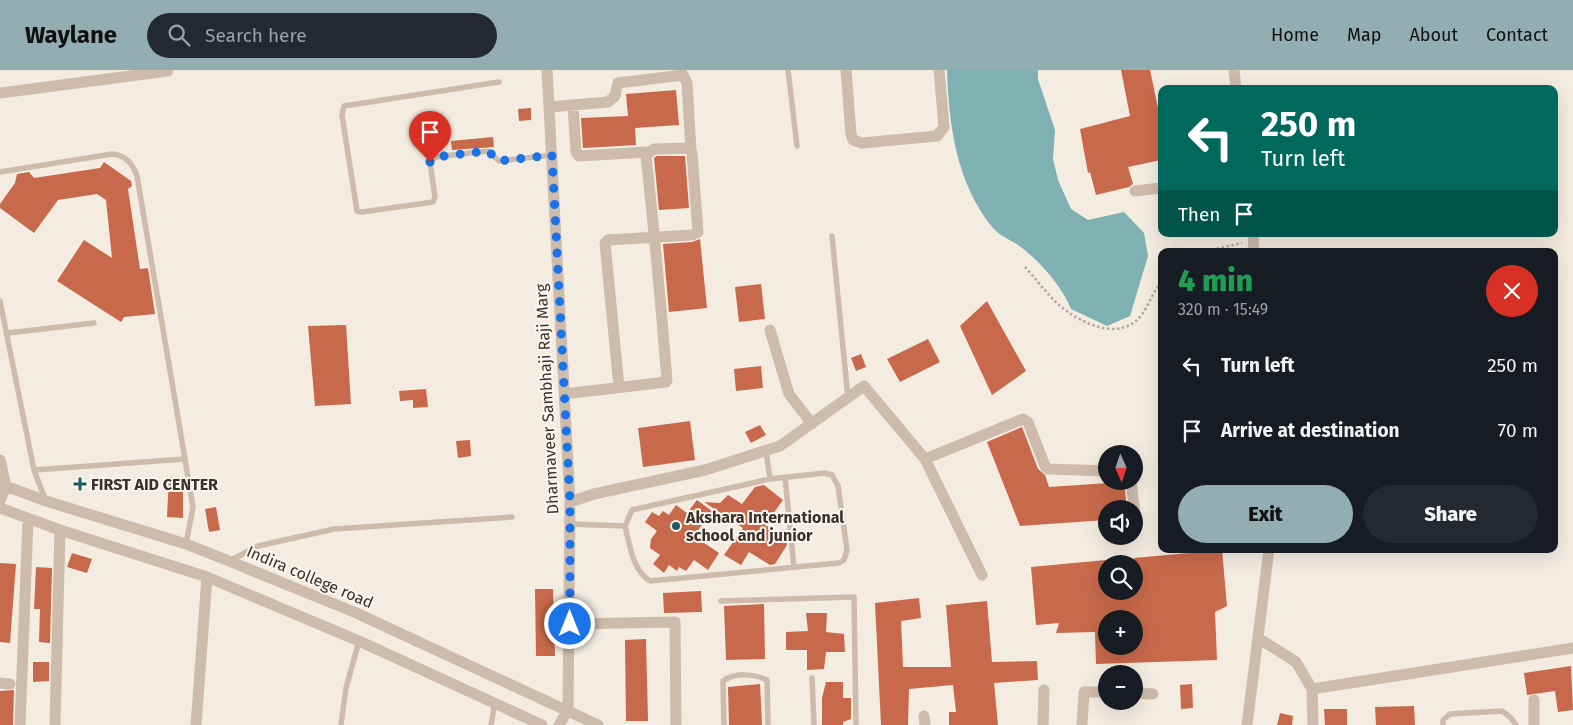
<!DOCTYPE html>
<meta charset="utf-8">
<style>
:root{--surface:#171b24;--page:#242831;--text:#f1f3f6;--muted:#9ea1a6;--accent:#92aeb2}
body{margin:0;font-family:"Fira Sans",sans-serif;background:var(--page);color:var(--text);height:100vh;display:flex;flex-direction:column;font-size:19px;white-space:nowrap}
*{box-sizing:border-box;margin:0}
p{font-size:16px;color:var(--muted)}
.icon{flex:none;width:28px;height:28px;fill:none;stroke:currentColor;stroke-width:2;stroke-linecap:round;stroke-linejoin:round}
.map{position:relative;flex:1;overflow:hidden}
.details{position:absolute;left:1158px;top:178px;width:400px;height:305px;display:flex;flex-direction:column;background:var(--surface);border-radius:10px;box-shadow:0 5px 20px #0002}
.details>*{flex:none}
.top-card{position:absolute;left:1158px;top:15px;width:400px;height:152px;border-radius:10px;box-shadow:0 5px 20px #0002;background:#00695c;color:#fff;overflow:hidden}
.needle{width:32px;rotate:177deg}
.buttons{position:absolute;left:1098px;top:375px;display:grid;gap:10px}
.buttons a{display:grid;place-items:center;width:45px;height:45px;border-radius:50%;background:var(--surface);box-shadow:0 5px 20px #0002;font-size:25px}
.pin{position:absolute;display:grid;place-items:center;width:42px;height:42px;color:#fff;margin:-51px -21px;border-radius:50% 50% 50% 0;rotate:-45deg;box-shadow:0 0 5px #0007}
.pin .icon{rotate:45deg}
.me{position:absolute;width:55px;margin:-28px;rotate:0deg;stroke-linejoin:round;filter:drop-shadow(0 0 4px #0008)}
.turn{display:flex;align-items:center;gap:18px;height:105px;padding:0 20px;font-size:22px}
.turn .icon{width:65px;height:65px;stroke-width:2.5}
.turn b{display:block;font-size:35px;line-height:42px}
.then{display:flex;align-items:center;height:48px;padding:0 20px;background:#0003;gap:10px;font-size:19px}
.round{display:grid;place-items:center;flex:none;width:52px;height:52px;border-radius:26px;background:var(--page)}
.head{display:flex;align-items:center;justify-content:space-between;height:85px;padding:0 20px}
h1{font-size:30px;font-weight:800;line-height:38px;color:#1e9e55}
.action{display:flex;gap:10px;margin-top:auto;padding:10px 20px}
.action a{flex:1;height:58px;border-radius:30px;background:var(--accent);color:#111;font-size:20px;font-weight:800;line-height:58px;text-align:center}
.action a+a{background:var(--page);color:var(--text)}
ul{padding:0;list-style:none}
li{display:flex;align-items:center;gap:15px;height:65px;padding:0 20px}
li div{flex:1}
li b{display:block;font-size:19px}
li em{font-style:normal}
header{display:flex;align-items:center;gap:30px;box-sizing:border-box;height:70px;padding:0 25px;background:var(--accent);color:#111}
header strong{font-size:24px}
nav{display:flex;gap:28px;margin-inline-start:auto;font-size:18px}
.search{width:350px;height:45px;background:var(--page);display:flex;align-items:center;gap:12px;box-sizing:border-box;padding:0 18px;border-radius:28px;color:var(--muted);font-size:19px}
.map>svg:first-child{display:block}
.water{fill:#7fb0b2}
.building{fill:#c8694b;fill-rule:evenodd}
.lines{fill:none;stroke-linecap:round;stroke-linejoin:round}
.path{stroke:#b9a596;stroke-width:2.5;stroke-dasharray:2.5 2.5;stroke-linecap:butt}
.service{stroke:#cdbbac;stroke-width:5.5}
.minor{stroke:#cdbbac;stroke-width:11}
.route{stroke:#1a73e8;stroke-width:9;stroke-dasharray:0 16.2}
.poi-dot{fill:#1f5a5e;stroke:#fbf5ee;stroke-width:2}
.labels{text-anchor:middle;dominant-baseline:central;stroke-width:4;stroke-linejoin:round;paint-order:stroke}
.street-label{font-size:16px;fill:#3b302b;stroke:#fbf5ee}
.poi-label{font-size:16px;font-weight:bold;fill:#3b302b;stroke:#fbf5ee;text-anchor:start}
</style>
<header>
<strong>Waylane</strong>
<div class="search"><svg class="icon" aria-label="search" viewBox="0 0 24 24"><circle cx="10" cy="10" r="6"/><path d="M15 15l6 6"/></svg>Search here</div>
<nav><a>Home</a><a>Map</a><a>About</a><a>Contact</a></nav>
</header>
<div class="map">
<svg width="1573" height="655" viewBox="0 0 1573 655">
<rect width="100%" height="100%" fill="#f4ebe1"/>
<!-- water -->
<path class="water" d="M947 0H1038V9L1055 60 1053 89 1058 110 1071 139 1088 150 1124 142 1144 163 1148 186 1130 246 1107 256 1071 239C1062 216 1038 189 1018 175 1010 170 999 165 993 158 956 113 949 55 947 0Z"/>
<!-- building -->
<path class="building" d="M1121 0H1150L1161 52V90L1128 97 1133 114 1129 117 1096 125 1090 102 1088 103 1080 59 1130 46Z
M676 20 679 55 635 58 636 75 583 78 581 48 628 46 626 24Z
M531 38V50L519 51 518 39Z
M493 67 494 77 452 80 451 71Z
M657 86H685L689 138 659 140 654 88Z
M104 92 131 111 132 116 128 119 140 199 148 198 155 244 124 247 121 252 57 211 84 170 112 188 106 130 97 124 58 130 34 163 0 138V134L15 113 17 104 29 102 34 108 100 98Z
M700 169 707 238 669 242 663 174 692 172Z
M761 214 765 249 739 252 735 217Z
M987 231 1026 301 992 325 960 256Z
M346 255 351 334 315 336 308 256Z
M928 269 940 292 900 312 887 289Z
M861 284 866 297 856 301 851 288Z
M761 296 763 318 736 321 734 299Z
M426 319 428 337 413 338V330L400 331 399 321Z
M690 351 695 390 643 397 638 358Z
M760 355 766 365 751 373 745 362Z
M1022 357 1038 399 1045 405 1049 417 1124 412 1127 439H1106V450L1020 456 987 372Z
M470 370 471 386 458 388 456 371Z
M169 407 183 408V448L167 447Z
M764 415 783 430 765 455 786 468 787 475 775 494 770 495 749 482 741 495 724 485 743 458 704 432 720 433 728 425 742 434 755 417Z
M697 430 712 441 694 466 719 483 708 500 694 490 686 501 679 497 677 501 669 495 664 503 653 494 660 485 650 478 651 469 657 461 645 452 652 442 659 446 663 441 669 445 676 435 687 443Z
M216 437 220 460 209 462 205 439Z
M1222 480 1227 536 1215 542 1217 590 1096 594 1095 562 1056 563 1059 553 1036 555 1031 497 1106 490V521H1134V488ZM1106 549H1134V576H1106Z
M72 483 92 489 87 503 67 497Z
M0 493 16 494 10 573 0 572Z
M36 497 52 498 50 573 39 572 40 539H34Z
M535 519H553L555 586H536Z
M701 521 702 542 664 543 663 523Z
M919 528 921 548 901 551 903 597H951L946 535 987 531 992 592 1037 591 1038 610 994 613 998 655H949V642H956L953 615 909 619 908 655H881L875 533Z
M764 534 765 589 726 590 724 536Z
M806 543H827L826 562 844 564 845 582H826L824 599 807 600V580H786V562L808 561Z
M646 569 648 651H626L625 570Z
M33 592H49V611L33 612Z
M1571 596 1573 640 1558 642 1555 621 1527 625 1524 603Z
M826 612H843V628H851V649L843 652V655H822V628Z
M760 614 762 655H729L728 617Z
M1192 614 1193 638 1181 639 1180 615Z
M14 620 13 655H0V621Z
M1414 636 1415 655H1376L1375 637Z
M1324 639H1347V655H1325Z
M1280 643 1293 646 1292 655H1277Z"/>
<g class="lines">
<!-- path -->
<path class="path" d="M1207 181 1242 173
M1025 197C1036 209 1046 223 1058 234 1078 252 1116 271 1138 249 1148 239 1151 224 1161 213"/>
<!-- service -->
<path class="service" d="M788 0 797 76
M499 12 344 36 342 45 357 141 362 142 433 132 435 127 430 92 435 87 488 81 499 91 552 85
M0 102 112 84C126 85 133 94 137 106L185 389
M832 166 848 328
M0 231 34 400 45 429
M8 263 94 253
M766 381 770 409
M34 400 185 389 193 437 186 474
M785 407 794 497
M570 454 625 456C630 475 632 500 650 511L839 493 844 490 847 480 838 416 832 405 825 403 770 409 632 440 625 456
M229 491 258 476 334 459 512 447
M721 531 854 527 856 655
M812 608 814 655
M341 655 346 618 359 571
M491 655 495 632
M724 655 723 611C735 602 754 604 767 610L768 655
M1443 655V650L1450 644 1502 641 1510 647 1516 655"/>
<!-- minor -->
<path class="minor" d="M547 0 570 432 568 640 559 655
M846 0 851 64 853 70 862 73 937 66 944 57 939 0
M1234 0 1236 19
M0 23 168 1
M573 35 576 82 579 86 648 82
M549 37 608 32 615 26 618 13 683 5 687 13 691 80
M1135 121 1161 118
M1253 164 1254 181
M770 260 789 324 812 354
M564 324 666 312 667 310C661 235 654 160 646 85L654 79 689 78 692 83 698 162 692 165 608 170 605 173 619 317
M925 389 1023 349 1028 352 1045 396 1048 399 1106 401
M0 390 6 416 0 431
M1131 411 1136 453
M0 414 46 431 186 474 229 491 354 542 598 655
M570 432 594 424 705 400 780 376 864 316 925 389 982 505
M0 438 60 460 207 507 359 571 542 655
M570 554 675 552 676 655
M1258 568 1296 592 1312 619
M0 613 10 614
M1134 623 1153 624
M1534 630V655
M924 646 925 655
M20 655 28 450
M55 655 60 460
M196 655 207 507
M1043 655 1044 620
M1082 655 1084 622H1106
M1247 655 1269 479
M1313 655 1312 619 1573 578"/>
</g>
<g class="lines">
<!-- route -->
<path class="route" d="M430 92 435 87 488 81 499 91 552 85 570 432V554"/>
</g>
<!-- markers -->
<g class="poi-dot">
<path d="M77.5 406.5h5v5h5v5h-5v5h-5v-5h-5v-5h5z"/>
<circle cx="676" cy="456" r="5"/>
</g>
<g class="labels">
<!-- street labels -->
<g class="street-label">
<text transform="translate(547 329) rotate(-93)">Dharmaveer Sambhaji Raji Marg</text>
<text transform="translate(310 507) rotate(23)">Indira college road</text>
</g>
<!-- poi labels -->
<g class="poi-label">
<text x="91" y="414">FIRST AID CENTER</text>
<text x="686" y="447">Akshara International<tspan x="686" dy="18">school and junior</tspan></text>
</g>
</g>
</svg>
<div class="buttons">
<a><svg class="needle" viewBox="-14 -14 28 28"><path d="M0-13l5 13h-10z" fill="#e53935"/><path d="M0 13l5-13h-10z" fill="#9ea1a6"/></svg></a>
<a><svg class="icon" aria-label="sound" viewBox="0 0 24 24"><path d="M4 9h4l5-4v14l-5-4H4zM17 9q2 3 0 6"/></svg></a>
<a><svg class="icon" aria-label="search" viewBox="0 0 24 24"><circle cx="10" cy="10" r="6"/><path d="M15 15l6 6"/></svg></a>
<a>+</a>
<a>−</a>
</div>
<div class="pin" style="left:430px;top:92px;background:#d93025"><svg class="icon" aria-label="arrive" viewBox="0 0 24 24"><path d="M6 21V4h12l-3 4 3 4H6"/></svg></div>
<svg class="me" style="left:570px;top:554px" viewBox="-20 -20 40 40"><circle r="17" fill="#1a73e8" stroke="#fff" stroke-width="3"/><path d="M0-11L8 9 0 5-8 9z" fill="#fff"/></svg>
<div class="top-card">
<div class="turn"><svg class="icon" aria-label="left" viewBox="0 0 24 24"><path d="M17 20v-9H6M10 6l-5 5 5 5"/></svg><div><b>250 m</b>Turn left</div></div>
<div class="then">Then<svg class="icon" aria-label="arrive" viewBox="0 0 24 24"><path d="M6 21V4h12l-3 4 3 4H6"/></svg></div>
</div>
<section class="details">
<div class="head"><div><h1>4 min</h1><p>320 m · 15:49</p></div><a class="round" style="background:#d93025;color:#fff"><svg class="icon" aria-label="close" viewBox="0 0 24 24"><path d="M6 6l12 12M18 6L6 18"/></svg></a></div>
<ul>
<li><svg class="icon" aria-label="left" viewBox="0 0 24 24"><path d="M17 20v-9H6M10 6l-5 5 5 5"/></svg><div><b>Turn left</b></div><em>250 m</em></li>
<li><svg class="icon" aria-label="arrive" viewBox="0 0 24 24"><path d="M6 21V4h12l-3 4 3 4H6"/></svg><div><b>Arrive at destination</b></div><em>70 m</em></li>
</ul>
<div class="action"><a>Exit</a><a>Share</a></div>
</section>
</div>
